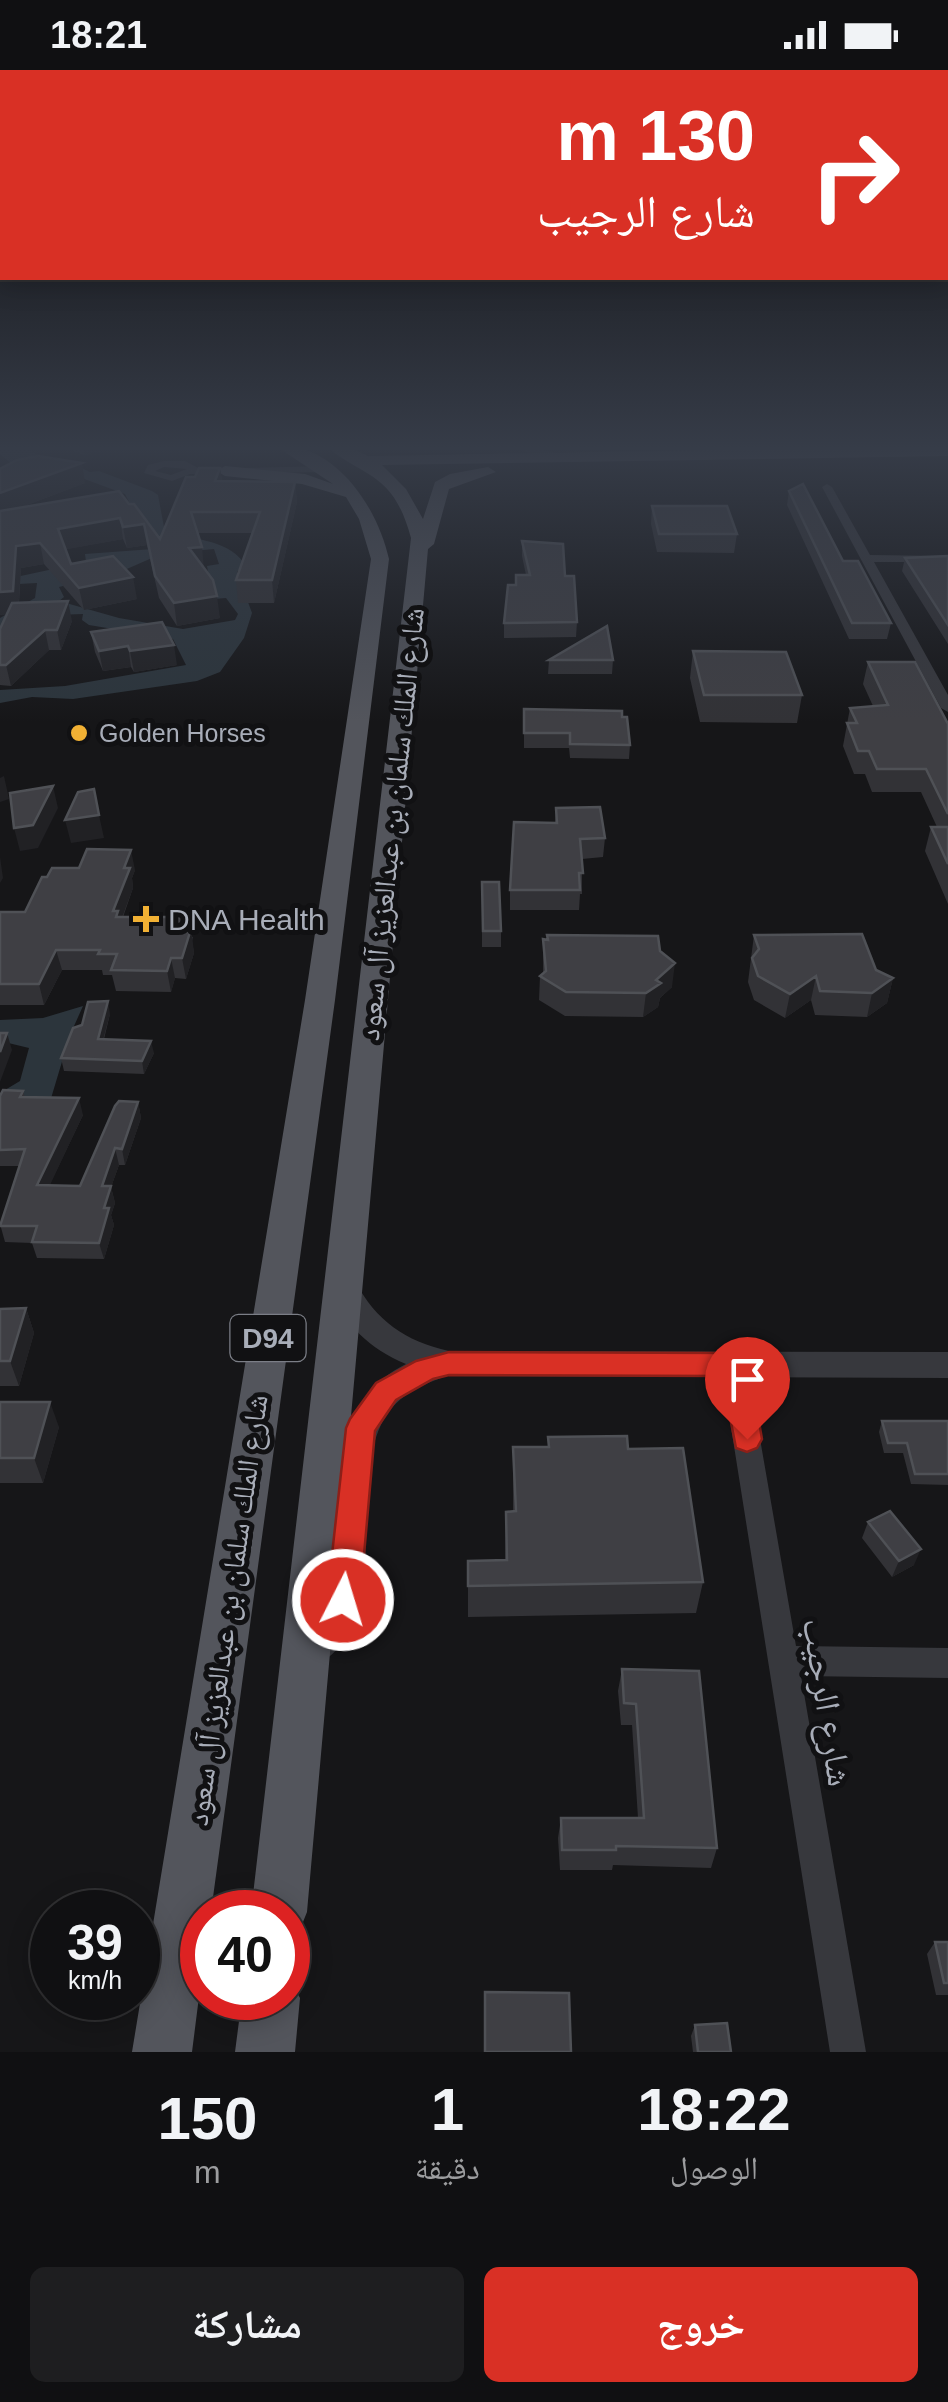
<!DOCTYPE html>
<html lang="ar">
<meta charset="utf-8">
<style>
:root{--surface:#101012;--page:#1e1e20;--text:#f1f3f6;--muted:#9c9d9f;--line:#303032;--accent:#d93025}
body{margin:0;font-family:Arial,"Noto Naskh Arabic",sans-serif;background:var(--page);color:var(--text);direction:rtl;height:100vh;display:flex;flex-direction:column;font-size:38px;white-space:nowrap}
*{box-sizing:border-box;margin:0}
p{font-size:32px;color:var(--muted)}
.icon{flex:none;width:55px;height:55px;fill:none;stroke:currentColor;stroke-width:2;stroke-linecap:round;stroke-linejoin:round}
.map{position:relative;height:1982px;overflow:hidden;direction:ltr}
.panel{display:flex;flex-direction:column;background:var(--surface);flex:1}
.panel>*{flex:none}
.top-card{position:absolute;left:0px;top:0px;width:950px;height:210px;box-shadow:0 5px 25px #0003,0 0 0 2px var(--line);direction:rtl;background:#d93025;color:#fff;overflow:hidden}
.speed{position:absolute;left:30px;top:1820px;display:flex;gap:20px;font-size:50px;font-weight:700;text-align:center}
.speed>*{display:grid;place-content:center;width:130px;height:130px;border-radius:50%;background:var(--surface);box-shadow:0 5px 25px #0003,0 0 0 2px var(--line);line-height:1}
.speed small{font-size:25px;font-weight:400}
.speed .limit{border:15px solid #d22;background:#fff;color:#111}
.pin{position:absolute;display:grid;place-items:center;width:85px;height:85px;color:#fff;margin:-102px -42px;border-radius:50% 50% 50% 0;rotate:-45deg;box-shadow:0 0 10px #0007}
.pin .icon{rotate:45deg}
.me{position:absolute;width:110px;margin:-55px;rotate:5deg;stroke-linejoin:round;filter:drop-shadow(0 0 8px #0008)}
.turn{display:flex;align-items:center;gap:35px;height:210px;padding:0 30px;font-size:45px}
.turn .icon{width:130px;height:130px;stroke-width:2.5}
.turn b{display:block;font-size:70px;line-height:85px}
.eta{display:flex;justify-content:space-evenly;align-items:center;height:170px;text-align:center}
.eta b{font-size:60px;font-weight:700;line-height:70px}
.cta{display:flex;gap:20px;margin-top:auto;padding:20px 30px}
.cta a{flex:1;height:115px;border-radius:15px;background:var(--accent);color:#fff;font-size:40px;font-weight:700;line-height:115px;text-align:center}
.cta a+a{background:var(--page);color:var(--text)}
.status{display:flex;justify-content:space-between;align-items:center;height:70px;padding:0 50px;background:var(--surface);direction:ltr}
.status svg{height:28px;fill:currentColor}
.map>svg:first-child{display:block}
.water{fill:#2c353c;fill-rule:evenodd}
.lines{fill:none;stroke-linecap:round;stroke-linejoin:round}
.minor{fill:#37383d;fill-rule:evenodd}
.tertiary{fill:#37383d;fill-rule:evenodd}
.primary{fill:#53555c;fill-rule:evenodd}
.wall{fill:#323236}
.shaded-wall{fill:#212124}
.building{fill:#3f3f44;stroke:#4f5156;stroke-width:2.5}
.route{fill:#d93025;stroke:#8d1f18;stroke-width:2.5}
.poi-dot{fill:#f2b134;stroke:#111113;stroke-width:4}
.labels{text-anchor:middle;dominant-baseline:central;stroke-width:10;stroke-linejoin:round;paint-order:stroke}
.far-poi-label{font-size:25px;fill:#a8adb8;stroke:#111113;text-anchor:start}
.shield{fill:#111113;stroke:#7b7e86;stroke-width:2.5}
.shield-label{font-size:28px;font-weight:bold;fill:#a8adb8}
.street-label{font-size:30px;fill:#a8adb8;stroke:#111113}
.poi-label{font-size:30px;fill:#a8adb8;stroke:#111113;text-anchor:start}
.near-street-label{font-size:35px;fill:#a8adb8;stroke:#111113}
</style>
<div class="status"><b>18:21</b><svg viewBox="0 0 49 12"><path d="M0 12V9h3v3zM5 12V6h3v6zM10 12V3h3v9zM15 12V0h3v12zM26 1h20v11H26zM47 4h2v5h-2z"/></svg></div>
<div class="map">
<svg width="948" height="1982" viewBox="0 0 948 1982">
<rect width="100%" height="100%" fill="#161618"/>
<!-- water -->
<path class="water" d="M0 375H17L52 391H66L90 402 99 401 152 421 158 425 164 457C191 473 224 466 244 493L237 502 252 543 244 568 220 602 197 611 73 629 32 627 0 633V620L65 616 186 595 173 569 89 555 82 550 83 544 26 546 0 566V548L35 528 37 513 0 515 16 507 86 492 85 484 153 479 125 424 79 407 0 406V398L12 394 0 384ZM214 479 219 494 207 496 213 529 226 528 238 544 235 550 183 559 119 548 59 531 64 527 59 517 120 502 161 484Z
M83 936 70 965 49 1035 0 1037V1023L20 1011 29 978 0 971V950L43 948Z"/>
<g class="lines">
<!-- minor -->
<path class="minor" d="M513 375 568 385C551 391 528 385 513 375Z
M164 391H185L200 399 331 396 336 399 331 402 190 404 172 411 144 403 148 395ZM164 397 187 399 171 405 155 401Z
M827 414 832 417 870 485 948 486V492H874L948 625V642L941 638 822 417Z
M734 1284 743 1287 747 1294 796 1576 948 1578V1608L801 1606 866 1982H830L721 1294 725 1287Z"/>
<!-- tertiary -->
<path class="tertiary" d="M344 1207 355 1211C376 1251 405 1271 449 1281L948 1282V1308L447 1306C422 1314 398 1325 384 1349 345 1416 398 1562 310 1598L297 1593 291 1580C299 1562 321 1549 325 1529 343 1447 315 1340 406 1294 368 1278 347 1256 329 1219L333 1211Z"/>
<!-- primary -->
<path class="primary" d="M274 375C335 372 377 436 389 489L335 930 211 1842H202V1903L192 1982H132L305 930 371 489 359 449 346 427 302 414 225 406 217 401 225 396 305 404 333 414Z
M324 375H345L368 386 948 376V386L382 395 406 419 423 449 435 412 450 404 488 397 496 402 449 419 434 474 428 479 307 1842 299 1862 288 1866V1842H251L411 468C393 401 365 409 324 375Z
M288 1906 300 1928 295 1982H235L242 1928H288Z"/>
</g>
<!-- wall -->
<path class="wall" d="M57 375H130L84 385Z
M220 398 222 411 295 412 297 432 274 533H238L236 510 253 463H197L204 499 220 548 177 556 159 528 147 475 127 478 123 469 66 479 71 494 137 529 84 540 44 494 21 498 19 533 72 551 61 580H49L11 616 0 615V559L7 544 0 545V399L85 413 19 438 129 434 160 469 195 407Z
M789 421 891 553 887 569H849L787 435Z
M652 436 737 464 734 483 657 482 651 454Z
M522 471 565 506 577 552 576 567 504 568V553L516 515 526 505 522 486Z
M948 486V574L902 501 905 488Z
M91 562 177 595 134 602 131 597 103 601 95 582Z
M693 581 802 625 797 653 700 652 690 608Z
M549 590H613L612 604H548Z
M868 592 948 654V834L925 781 931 757H937L921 722H872L865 704H854L843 676 850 638 873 636 863 614Z
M524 639 622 647 630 675 629 689 570 688 569 678H524Z
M556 738 605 768 603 787 582 789V824H580L579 840H510V820L555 753Z
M135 800 132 808 133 818 123 847 193 867 192 871 194 883 186 909 175 908 171 922 116 921 112 905H103L102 900H62L44 935H0V842H25Z
M482 812 501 861V877H482Z
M754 865 876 900 893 908 887 933 867 947 815 945 811 930 785 948 754 930 748 912Z
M543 869 660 881 672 917 660 928 658 937 643 947 565 946 539 930 540 906 543 903Z
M110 944 104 969 154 983 144 1004 64 1001 61 988Z
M23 1021 25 1027 83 1045 49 1116H80L138 1032 141 1048 125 1095H119L111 1117 115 1133 111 1145 114 1155 104 1189 37 1188 32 1173 5 1172 0 1154 20 1096H0V1026Z
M26 1238 34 1263 19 1316H0V1239Z
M0 1332 59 1357 43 1413H0Z
M882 1351H948V1415L911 1414 903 1383H884L879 1362Z
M548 1367 628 1379 703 1512 696 1543 468 1547V1491L505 1490 506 1442H513V1377H548Z
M868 1452 914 1495 892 1507 862 1468Z
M622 1599 717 1778 711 1798 613 1795 612 1800H560L558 1768 561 1748H638L632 1655H621L618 1621Z
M935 1872H948V1925H936L927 1884Z
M695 1955 731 1982H693L691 1966Z"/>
<!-- shaded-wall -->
<path class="shaded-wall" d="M82 375H130L84 385Z
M82 393 85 413 0 445V423Z
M220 398 223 418 215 411Z
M295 412 297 432 274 533 272 510Z
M120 448 123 469 63 480 58 459Z
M144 454 147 475 127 478 123 457Z
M40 473 44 494 21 498 18 543 0 545V522L16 476Z
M202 477 204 499 189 478Z
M133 507 137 529 84 540 79 518Z
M217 526 220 548 177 556 174 533Z
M68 531 72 551 61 580 57 560Z
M45 560 49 580 11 616 6 595Z
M174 575 177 595 134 602 130 581Z
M128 576 131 597 103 601 99 581Z
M4 706 9 729 0 732V708Z
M53 716 58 738 38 778 20 781 14 758Z
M99 745 104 768 71 773 65 750Z
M131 780 135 800 132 808 133 818 120 853 113 841 124 798Z
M0 787 3 808 0 813Z
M190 847 194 883 186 909 182 888 185 862Z
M56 880 62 900 44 935 39 914Z
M171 888 175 908 171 922 167 901Z
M675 893 672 917 660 928 658 937 643 947 646 923 656 910Z
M816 906 811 930 785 948 790 924Z
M893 908 887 933 867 947 872 923Z
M108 931 110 944 100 981 98 969Z
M7 963 12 980 0 1012V982Z
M151 971 154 983 144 1004 142 991Z
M79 1028 83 1045 42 1132 37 1115Z
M138 1032 141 1048 125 1095 122 1079Z
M115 1078 119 1095 111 1117 115 1133 111 1145 114 1155 104 1189 99 1173 104 1138 102 1116Z
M26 1238 34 1263 19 1316 10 1291Z
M50 1332 59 1357 43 1413 34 1388Z
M921 1479 914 1495 892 1507 899 1491Z"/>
<!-- building -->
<path class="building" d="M38 386 82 393 0 423V399L17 390Z
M199 398H220L215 411 295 412 272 510H236L260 442H191L202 477 189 478 213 510 217 526 174 533 155 506 144 454 123 457 120 448 58 459 71 494 113 486 133 507 79 518 40 473 16 476 13 521 0 522V441L119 421 129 434H134L160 469 186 407H195Z
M803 414 843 491H858L891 553H852L789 421Z
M652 436H727L737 464H659Z
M522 471 563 474 565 506H574L577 552 504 553 508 515H516V505H530Z
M948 486V555L905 488Z
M68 531 57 560H45L6 595H0V559L12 533Z
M162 552 174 575 130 581 128 576 99 581 91 562Z
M607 556 613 590H549Z
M693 581 786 582 802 625H704Z
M868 592H915L948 654V744L926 699H877L869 681H858L847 653H857L850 638 888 635Z
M524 639 622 641V647H627L630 675 570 674V663H524Z
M53 716 33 755 14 758 10 723Z
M94 719 99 745 65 750 78 722Z
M600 737 605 768 580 769 583 803H579L580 820H510L514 752 557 753 556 738Z
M931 757H948V794Z
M87 779 131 780 124 798H130L113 841H118L116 847H190L185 862H190L182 888H171L167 901 111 900 117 884H98L100 880H56L39 914H0V842H25L42 807H47L52 798H79Z
M482 812H499L501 861H483Z
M862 864 876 900 893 908 872 923 820 921 816 906 790 924 758 906 752 888 759 879 754 865Z
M547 865 658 866 660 881 675 893 656 910 661 913 646 923 566 922 540 906 546 901 543 869 548 870Z
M108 931 98 969 151 971 142 991 61 988 73 958 82 955 88 932Z
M0 963H7L0 982Z
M3 1020 23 1021 20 1027 79 1028 37 1115 80 1116 115 1036 119 1031 138 1032 122 1079 115 1078 102 1116H111L104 1138H109L99 1173 32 1172 37 1156H0L25 1079 0 1080V1026Z
M26 1238 10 1291H0V1239Z
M0 1332H50L34 1388H0Z
M882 1351H948V1404H915L907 1373H888Z
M627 1366 628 1379 683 1378 703 1512 468 1516V1491L507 1490 506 1442 516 1441 513 1377H549L548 1367Z
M890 1441 921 1479 899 1491 868 1452Z
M622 1599 699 1601 717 1778 616 1776V1780H562L561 1748H644L636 1634 624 1633Z
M935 1872H948V1913H944Z
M485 1922 569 1923 571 1982H485Z
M727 1953 731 1982H698L695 1955Z"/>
<!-- sky -->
<linearGradient id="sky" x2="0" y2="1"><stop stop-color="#0c0c0d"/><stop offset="0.58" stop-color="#363c48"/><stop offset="1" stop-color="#363c48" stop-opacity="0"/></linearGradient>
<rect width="948" height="652" fill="url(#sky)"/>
<!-- route -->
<path class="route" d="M449 1282 734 1283 745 1286 749 1294 762 1369 757 1378 747 1382 736 1378 722 1306 449 1305 433 1309 396 1330 375 1361 360 1530 355 1541 343 1545 332 1541 327 1530 346 1358 350 1349 376 1313 416 1291Z"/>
<!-- markers -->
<g class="poi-dot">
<circle cx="79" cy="663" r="10"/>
<path d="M141 834h10v10h10v10h-10v10h-10v-10h-10v-10h10z"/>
</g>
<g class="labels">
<!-- far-poi labels -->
<g class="far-poi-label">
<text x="99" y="663">Golden Horses</text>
</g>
<!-- shield labels -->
<rect class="shield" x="230.5" y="1245" width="75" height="46" rx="8"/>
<g class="shield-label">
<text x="268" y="1268">D94</text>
</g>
<!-- street labels -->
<g class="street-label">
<text transform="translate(391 754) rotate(-84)">شارع الملك سلمان بن عبدالعزيز آل سعود</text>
<text transform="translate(227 1540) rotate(-82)">شارع الملك سلمان بن عبدالعزيز آل سعود</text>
</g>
<!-- poi labels -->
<g class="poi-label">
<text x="168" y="849">DNA Health</text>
</g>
<!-- near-street labels -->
<g class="near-street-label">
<text transform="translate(828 1632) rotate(81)">شارع الرجيب</text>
</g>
</g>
</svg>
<div class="speed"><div>39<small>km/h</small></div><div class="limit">40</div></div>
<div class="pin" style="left:747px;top:1369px;background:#d93025"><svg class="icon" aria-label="arrive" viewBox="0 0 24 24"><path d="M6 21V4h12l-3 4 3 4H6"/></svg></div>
<svg class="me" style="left:343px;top:1530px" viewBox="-20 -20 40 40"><circle r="17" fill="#d93025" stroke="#fff" stroke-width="3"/><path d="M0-11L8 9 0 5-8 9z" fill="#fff"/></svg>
<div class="top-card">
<div class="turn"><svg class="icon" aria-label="right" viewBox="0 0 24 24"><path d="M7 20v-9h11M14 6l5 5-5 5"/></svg><div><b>130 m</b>شارع الرجيب</div></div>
</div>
</div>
<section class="panel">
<div class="eta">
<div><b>18:22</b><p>الوصول</p></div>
<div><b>1</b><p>دقيقة</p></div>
<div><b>150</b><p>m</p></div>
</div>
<div class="cta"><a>خروج</a><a>مشاركة</a></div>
</section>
